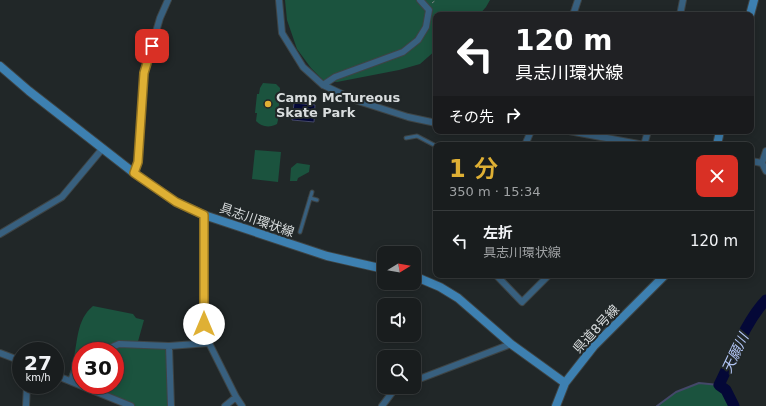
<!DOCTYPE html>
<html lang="ja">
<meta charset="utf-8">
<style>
:root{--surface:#191d1e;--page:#222627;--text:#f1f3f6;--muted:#9fa2a4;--line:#373b3c;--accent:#dfb034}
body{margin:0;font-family:"DejaVu Sans","Noto Sans JP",sans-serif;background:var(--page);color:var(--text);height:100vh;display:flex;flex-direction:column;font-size:15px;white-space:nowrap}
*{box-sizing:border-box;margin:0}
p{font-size:13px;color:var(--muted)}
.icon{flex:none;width:22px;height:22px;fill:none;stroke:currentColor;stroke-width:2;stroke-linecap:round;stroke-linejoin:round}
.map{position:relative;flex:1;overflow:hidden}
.details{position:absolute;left:433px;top:142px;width:321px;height:136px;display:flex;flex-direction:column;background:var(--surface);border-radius:8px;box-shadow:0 2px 10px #0003,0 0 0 1px var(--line)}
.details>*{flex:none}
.guide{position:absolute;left:433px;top:12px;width:321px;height:122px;border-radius:8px;box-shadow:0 2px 10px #0003,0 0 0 1px var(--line);background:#202124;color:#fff;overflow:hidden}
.needle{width:26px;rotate:79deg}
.tools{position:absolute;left:377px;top:246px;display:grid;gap:8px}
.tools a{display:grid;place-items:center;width:44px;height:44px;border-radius:8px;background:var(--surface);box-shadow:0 2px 10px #0003,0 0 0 1px var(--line);font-size:20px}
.speed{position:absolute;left:12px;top:342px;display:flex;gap:8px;font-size:20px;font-weight:700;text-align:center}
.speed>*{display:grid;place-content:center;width:52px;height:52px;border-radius:50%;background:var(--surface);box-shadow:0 2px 10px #0003,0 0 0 1px var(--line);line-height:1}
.speed small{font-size:10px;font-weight:400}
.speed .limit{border:6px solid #d22;background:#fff;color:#111}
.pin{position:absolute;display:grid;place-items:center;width:34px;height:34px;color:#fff;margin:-17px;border-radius:8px;box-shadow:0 2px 6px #0006}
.me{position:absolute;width:44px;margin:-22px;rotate:0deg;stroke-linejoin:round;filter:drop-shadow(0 0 3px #0008)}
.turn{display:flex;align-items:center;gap:14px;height:84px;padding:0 16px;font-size:18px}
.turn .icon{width:52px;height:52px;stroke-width:2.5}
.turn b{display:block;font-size:28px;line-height:34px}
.then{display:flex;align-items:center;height:38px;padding:0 16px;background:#0003;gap:8px;font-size:15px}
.round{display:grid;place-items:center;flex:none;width:42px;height:42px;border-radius:8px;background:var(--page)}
.headline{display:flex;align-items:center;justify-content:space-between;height:68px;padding:0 16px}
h1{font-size:24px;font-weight:600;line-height:30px;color:var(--accent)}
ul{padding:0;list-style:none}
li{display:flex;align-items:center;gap:12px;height:60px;padding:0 16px;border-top:1px solid var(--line)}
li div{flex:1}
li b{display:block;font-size:15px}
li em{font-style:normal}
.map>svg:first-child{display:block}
.green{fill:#1b533e;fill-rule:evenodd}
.water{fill:#040837;stroke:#444869}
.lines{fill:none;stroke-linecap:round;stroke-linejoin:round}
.stream{stroke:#444869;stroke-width:2}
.river{stroke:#040837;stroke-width:11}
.service-casing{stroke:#3e4445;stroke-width:5}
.minor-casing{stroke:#3e4445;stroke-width:8}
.secondary-casing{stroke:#3e4445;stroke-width:10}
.path{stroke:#808586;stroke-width:1;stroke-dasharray:3 3;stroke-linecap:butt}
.service{stroke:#38607f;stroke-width:3}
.minor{stroke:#38607f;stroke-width:6}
.secondary{stroke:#3d80b1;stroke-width:8}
.route-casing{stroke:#917222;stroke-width:10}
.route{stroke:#dfb034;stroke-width:7}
.poi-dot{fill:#dfb034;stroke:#212728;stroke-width:1.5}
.labels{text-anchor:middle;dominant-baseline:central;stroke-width:4;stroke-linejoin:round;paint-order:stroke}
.poi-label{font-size:13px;font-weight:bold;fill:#d9ddde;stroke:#212728;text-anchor:start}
.street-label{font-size:13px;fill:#d9ddde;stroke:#212728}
.water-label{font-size:14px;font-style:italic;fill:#b3c6f6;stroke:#212728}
</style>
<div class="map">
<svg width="766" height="406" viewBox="0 0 766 406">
<rect width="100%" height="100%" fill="#212728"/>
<!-- green -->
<path class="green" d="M285 0H490L486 7 479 15H436V50L420 64 399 70 337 82 323 80 311 68 297 49 287 20Z
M263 83 276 84 280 88 278 120 277 124C270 128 261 127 256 121L257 113H255L257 94H259L260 88Z
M255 150 281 152 278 182 252 179Z
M297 163 310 165 309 172 298 178 297 181H290L291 168Z
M93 306 133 314 136 318 144 320 137 345 169 346 171 406H132L67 380C69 374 72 368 73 362 78 342 76 320 93 306ZM81 351H115V385H81Z
M699 383 719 385 726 390 735 406H657L676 392Z"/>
<!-- water -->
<path class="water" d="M294 103 315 105 314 122 292 120Z"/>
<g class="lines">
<!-- stream -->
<path class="stream" d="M657 406 676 392 699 383 719 385"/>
<!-- river -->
<path class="river" d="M734 406 726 390 719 385C733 357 745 322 766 300"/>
<!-- service casing -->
<g class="service-casing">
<path id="service" d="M406 138 417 136 436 146
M310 198 317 200
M300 232 312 192"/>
</g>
<!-- minor casing -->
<g class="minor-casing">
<path id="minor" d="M279 0 282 33 303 67 323 85 355 100 408 117 436 123
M573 15 578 0
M680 15 683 0
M323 85 335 77 403 52 418 40 426 27 429 10 420 0
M569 131 644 145
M525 145 531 131
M644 145 648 131
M766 151 762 163 766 171
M751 161 762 163
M134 173 138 162 144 73 160 18 168 0
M204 215V323L209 343 236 397 242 406
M0 234 62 197 103 148
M496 275 522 302 549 275
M169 346 171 406
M103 351 119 344 169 346 209 343
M0 353 21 361
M55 375 131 406
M71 381 78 362 81 361
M414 381 511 344
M26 406 27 385
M225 406 236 397
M382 406 394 390 401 387"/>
</g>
<!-- secondary casing -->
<g class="secondary-casing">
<path id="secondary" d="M750 15 754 0
M0 66 29 91 134 173 176 202 204 215 327 256 384 269
M717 145 720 131
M414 276 440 287 458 298 511 344 565 383
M556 406 565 383 594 346 665 275"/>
</g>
<!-- path -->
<path class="path" d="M432 3 436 0"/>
<!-- service -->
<use href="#service" class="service"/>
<!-- minor -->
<use href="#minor" class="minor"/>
<!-- secondary -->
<use href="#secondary" class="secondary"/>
</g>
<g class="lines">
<!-- route casing -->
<g class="route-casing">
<path id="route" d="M152 46 144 73 138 162 134 173 176 202 204 215V324"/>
</g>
<!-- route -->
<use href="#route" class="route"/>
</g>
<!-- markers -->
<circle class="poi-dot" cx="268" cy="104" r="4"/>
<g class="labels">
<!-- poi labels -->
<g class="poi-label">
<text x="276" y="97">Camp McTureous<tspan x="276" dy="15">Skate Park</tspan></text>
</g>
<!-- street labels -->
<g class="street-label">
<text transform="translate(257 220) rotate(19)">具志川環状線</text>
<text transform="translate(596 329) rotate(-47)">県道8号線</text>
</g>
<!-- water labels -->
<g class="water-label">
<text transform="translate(735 353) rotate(-64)">天願川</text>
</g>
</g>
</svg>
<div class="tools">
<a><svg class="needle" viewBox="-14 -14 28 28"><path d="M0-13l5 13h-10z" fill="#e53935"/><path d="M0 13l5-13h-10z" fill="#9fa2a4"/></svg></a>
<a><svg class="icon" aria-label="sound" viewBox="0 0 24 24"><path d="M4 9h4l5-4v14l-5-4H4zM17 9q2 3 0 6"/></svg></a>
<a><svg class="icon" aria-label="search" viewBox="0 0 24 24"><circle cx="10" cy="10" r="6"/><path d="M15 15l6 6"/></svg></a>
</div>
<div class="speed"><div>27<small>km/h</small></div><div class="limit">30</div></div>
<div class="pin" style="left:152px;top:46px;background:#d93025"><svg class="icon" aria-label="arrive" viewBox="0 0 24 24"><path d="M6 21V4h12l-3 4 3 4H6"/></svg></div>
<svg class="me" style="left:204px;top:324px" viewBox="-20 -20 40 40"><circle r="19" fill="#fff"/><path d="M0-13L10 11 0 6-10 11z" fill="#dfb034"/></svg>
<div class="guide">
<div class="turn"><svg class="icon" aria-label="left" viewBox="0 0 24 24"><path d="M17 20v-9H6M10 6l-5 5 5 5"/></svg><div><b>120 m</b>具志川環状線</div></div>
<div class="then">その先<svg class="icon" aria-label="right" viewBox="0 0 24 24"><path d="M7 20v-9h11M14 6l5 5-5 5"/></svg></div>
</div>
<section class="details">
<div class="headline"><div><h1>1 分</h1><p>350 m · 15:34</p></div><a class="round" style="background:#d93025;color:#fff"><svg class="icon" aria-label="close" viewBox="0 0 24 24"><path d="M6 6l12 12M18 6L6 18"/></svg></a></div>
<ul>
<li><svg class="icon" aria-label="left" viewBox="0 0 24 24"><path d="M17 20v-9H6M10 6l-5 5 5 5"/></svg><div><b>左折</b><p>具志川環状線</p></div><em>120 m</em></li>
</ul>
</section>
</div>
